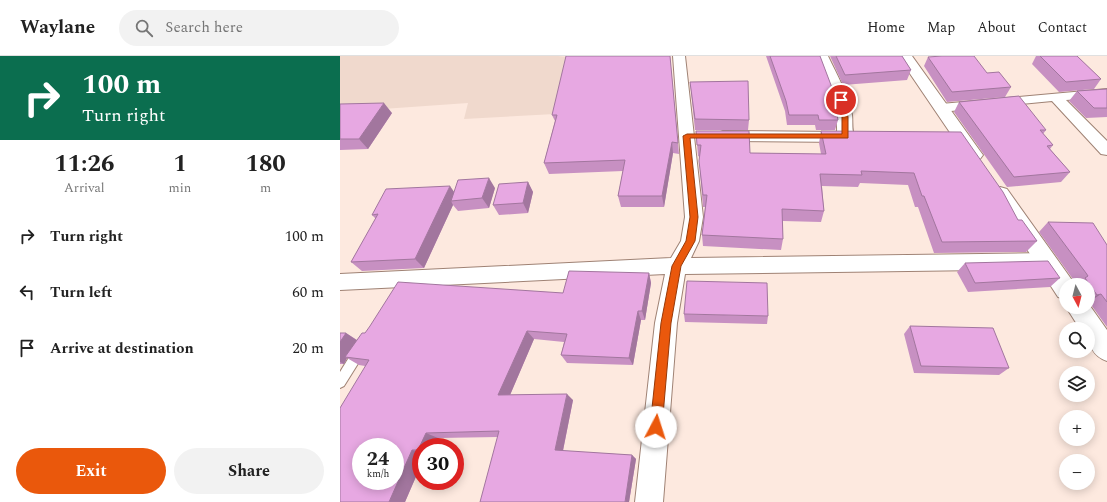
<!DOCTYPE html>
<meta charset="utf-8">
<style>
:root{--surface:#fff;--page:#f2f2f2;--text:#222;--muted:#767676;--line:#e0e0e0;--accent:#ea580c}
body{margin:0;font-family:Spectral,serif;background:var(--page);color:var(--text);height:100vh;display:flex;flex-direction:column;font-size:15px;white-space:nowrap}
*{box-sizing:border-box;margin:0}
p{font-size:13px;color:var(--muted)}
.icon{flex:none;width:22px;height:22px;fill:none;stroke:currentColor;stroke-width:2;stroke-linecap:round;stroke-linejoin:round}
.map{position:relative;flex:1;overflow:hidden}
.details{display:flex;flex-direction:column;background:var(--surface);width:340px}
.details>*{flex:none}
.hud{background:#0b6e4f;color:#fff;overflow:hidden}
.needle{width:26px;rotate:173deg}
.tools{position:absolute;left:719px;top:222px;display:grid;gap:8px}
.tools a{display:grid;place-items:center;width:36px;height:36px;border-radius:50%;background:var(--surface);box-shadow:0 2px 10px #0003;font-size:20px}
.speed{position:absolute;left:12px;top:382px;display:flex;gap:8px;font-size:20px;font-weight:700;text-align:center}
.speed>*{display:grid;place-content:center;width:52px;height:52px;border-radius:50%;background:var(--surface);box-shadow:0 2px 10px #0003;line-height:1}
.speed small{font-size:10px;font-weight:400}
.speed .limit{border:6px solid #d22;background:#fff;color:#111}
.pin{position:absolute;display:grid;place-items:center;width:34px;height:34px;color:#fff;margin:-17px;border:2px solid #fff;border-radius:50%;box-shadow:0 1px 4px #0007}
.me{position:absolute;width:44px;margin:-22px;rotate:5deg;stroke-linejoin:round;filter:drop-shadow(0 0 3px #0008)}
.turn{display:flex;align-items:center;gap:14px;height:84px;padding:0 16px;font-size:18px}
.turn .icon{width:52px;height:52px;stroke-width:2.5}
.turn b{display:block;font-size:28px;line-height:34px}
.eta{display:flex;justify-content:space-evenly;align-items:center;height:68px;text-align:center}
.eta b{font-size:24px;font-weight:700;line-height:28px}
.cta{display:flex;gap:8px;margin-top:auto;padding:8px 16px}
.cta a{flex:1;height:46px;border-radius:24px;background:var(--accent);color:#fff;font-size:16px;font-weight:700;line-height:46px;text-align:center}
.cta a+a{background:var(--page);color:var(--text)}
ul{padding:0;list-style:none}
li{display:flex;align-items:center;gap:12px;height:56px;padding:0 16px}
li div{flex:1}
li b{display:block;font-size:15px}
li em{font-style:normal}
header{display:flex;align-items:center;gap:24px;box-sizing:border-box;height:56px;padding:0 20px;background:var(--surface);border-bottom:1px solid var(--line)}
header strong{font-size:19px}
nav{display:flex;gap:22px;margin-inline-start:auto;font-size:14px}
.search{width:280px;height:36px;background:var(--page);display:flex;align-items:center;gap:10px;box-sizing:border-box;padding:0 14px;border-radius:22px;color:var(--muted);font-size:15px}
main{display:flex;flex:1;min-height:0}
.map>svg:first-child{display:block}
.built{fill:#f0d9cd}
.lines{fill:none;stroke-linecap:round;stroke-linejoin:round}
.service-casing{stroke:#9f8274;stroke-width:2}
.minor-casing{stroke:#9f8274;stroke-width:2}
.tertiary-casing{stroke:#9f8274;stroke-width:2}
.service{fill:#fff;fill-rule:evenodd}
.minor{fill:#fff;fill-rule:evenodd}
.tertiary{fill:#fff;fill-rule:evenodd}
.wall{fill:#c790c2}
.shaded-wall{fill:#a2769e}
.building{fill:#e7a8e2;stroke:#a2769e;fill-rule:evenodd}
.route{fill:#ea580c;stroke:#983908}
</style>
<header>
<strong>Waylane</strong>
<div class="search"><svg class="icon" aria-label="search" viewBox="0 0 24 24"><circle cx="10" cy="10" r="6"/><path d="M15 15l6 6"/></svg>Search here</div>
<nav><a>Home</a><a>Map</a><a>About</a><a>Contact</a></nav>
</header>
<main>
<section class="details">
<div class="hud">
<div class="turn"><svg class="icon" aria-label="right" viewBox="0 0 24 24"><path d="M7 20v-9h11M14 6l5 5-5 5"/></svg><div><b>100 m</b>Turn right</div></div>
</div>
<div class="eta">
<div><b>11:26</b><p>Arrival</p></div>
<div><b>1</b><p>min</p></div>
<div><b>180</b><p>m</p></div>
</div>
<ul>
<li><svg class="icon" aria-label="right" viewBox="0 0 24 24"><path d="M7 20v-9h11M14 6l5 5-5 5"/></svg><div><b>Turn right</b></div><em>100 m</em></li>
<li><svg class="icon" aria-label="left" viewBox="0 0 24 24"><path d="M17 20v-9H6M10 6l-5 5 5 5"/></svg><div><b>Turn left</b></div><em>60 m</em></li>
<li><svg class="icon" aria-label="arrive" viewBox="0 0 24 24"><path d="M6 21V4h12l-3 4 3 4H6"/></svg><div><b>Arrive at destination</b></div><em>20 m</em></li>
</ul>
<div class="cta"><a>Exit</a><a>Share</a></div>
</section>
<div class="map">
<svg width="767" height="446" viewBox="0 0 767 446">
<rect width="100%" height="100%" fill="#fde9df"/>
<!-- built -->
<path class="built" d="M0 0H218L228 1 215 58 124 63 128 47 0 56Z"/>
<g class="lines">
<!-- service casing -->
<g class="service-casing">
<path id="service" d="M20 289 24 290 26 294 24 298 4 330 0 332V316L16 290Z"/>
</g>
<!-- minor casing -->
<g class="minor-casing">
<path id="minor" d="M333 0H345L363 161 359 185 351 202 706 197 713 200 716 205 713 210 706 213 345 218 337 267 323 446H295L315 267 325 218 0 234V218L331 202 341 185 345 161Z
M476 0H488C497 19 508 38 512 59 513 66 511 75 515 81L512 84 505 86 383 85 378 83 375 80 378 77 383 75 497 76C498 48 486 25 476 0Z
M767 33V41L726 44 767 85V99L761 98 712 45 601 56 596 55 594 52 596 49 601 48Z"/>
</g>
<!-- tertiary casing -->
<g class="tertiary-casing">
<path id="tertiary" d="M558 0H572L640 95 643 99 640 103 634 105 628 103Z
M660 131 667 133 734 227 735 229H726V243L718 241 651 138 653 133Z
M748 247 767 274V305C752 300 748 288 748 273H740L726 251H748Z"/>
</g>
<!-- service -->
<use href="#service" class="service"/>
<!-- minor -->
<use href="#minor" class="minor"/>
<!-- tertiary -->
<use href="#tertiary" class="tertiary"/>
</g>
<!-- wall -->
<path class="wall" d="M330 0 339 98 333 97 324 151H281L278 140 283 115 209 118 204 107 215 65 212 59Z
M426 0H480L498 64 495 74H476L475 69H447L445 55Z
M490 0H562L571 14 567 24 503 29Z
M696 0H737L761 23 754 33 719 36 692 8Z
M588 1 647 17 671 31 665 41 607 46 584 10Z
M350 26 409 64 408 74H355Z
M767 33V61L746 62 729 45 737 35Z
M619 46 706 74 703 78 713 89 710 93 730 116 721 126 667 131 614 56Z
M0 48 52 57 28 93 0 94Z
M356 75 410 97 481 98 479 87 481 75 678 164 697 185 686 196 594 197 578 151H575L568 129 520 127 518 131 482 130 484 155 481 166 443 165V183L441 194 363 190 362 179 365 151H363L360 116V101L358 100Z
M188 126 193 136 188 157 159 159 153 149Z
M155 132 149 152 118 155 113 149 84 212 22 215 11 206 36 163 32 159Z
M708 166 767 189V271L749 246 748 247V229H736L735 226 699 176Z
M625 207 720 222 710 231 628 236 617 216Z
M309 217 311 227 305 264H301L293 309 227 307 221 299 224 286 194 283 170 339 233 344 223 395 292 399 296 403 289 446 158 381 98 382 81 391V409L65 446H0L25 310 19 309 7 302 4 308H0V277H6L17 284 25 277 223 237Z
M344 258 428 260 427 268 345 266Z
M570 270 669 312 659 319 574 317 564 278Z"/>
<!-- shaded-wall -->
<path class="shaded-wall" d="M44 47 52 57 28 93 19 83Z
M332 86 333 97 324 151 322 140Z
M149 122 155 132 149 152 142 142Z
M188 126 193 136 188 157 183 147Z
M110 130 117 140 111 145 113 149 84 212 75 203Z
M309 217 311 227 305 264 302 255Z
M761 238 749 246 748 247V246L757 239Z
M298 255 301 264 293 309 289 302Z
M187 275 194 283 167 346 158 339Z
M6 277 18 285 5 301 7 302 4 308 0 306V286Z
M227 338 233 344 222 399 215 394Z
M86 377 98 382 94 391H81V396L78 394Z
M72 394 81 397V409L65 446H49Z
M292 399 296 403 289 446H285Z"/>
<!-- building -->
<path class="building" d="M226 0H330L338 87 332 86 322 140H278L285 104 204 107 217 59H212Z
M430 0H480L494 37 498 64H479L478 59H449L446 45Z
M496 0H562L571 14 505 19Z
M602 0H634L647 17 659 16 671 31 612 36 588 1Z
M700 0H737L761 23 726 26Z
M408 25 409 64 355 63 350 26Z
M767 33V52H754L737 35Z
M679 40 706 74H700L713 89 707 90 730 116 674 121 619 46Z
M44 47 19 83H0V48Z
M356 75H409L410 97 486 98 481 75 621 76 663 136 678 164H682L697 185 602 186 584 140H582L574 117 521 115 522 119 480 118 484 155 442 153 443 183 362 179 367 139H363L359 105 361 89H357Z
M149 122 142 142 111 145 118 124Z
M188 126 183 147 153 149 159 128Z
M110 130 75 203 11 206 38 158 32 159 46 133Z
M708 166 753 167 767 189V246L761 238 757 239 745 222 748 220 746 217Z
M708 205 720 222 635 227 625 207Z
M229 215 309 217 302 255H298L289 302 221 299 227 278 187 275 158 339 227 338 215 394 292 399 285 446H140L159 375 86 377 78 394H72L49 446H0V352L29 304 5 301 22 277H25L30 270 58 226 223 237ZM21 391H55V425H21Z
M347 225 427 227 428 260 344 258Z
M570 270 653 272 669 312 581 310Z
M0 277H6L0 286Z"/>
<!-- route -->
<path class="route" d="M501 42 504 44 508 61V82H350L358 161 355 185 341 210 331 267 322 371 320 375 316 377 312 375 310 371 321 267 332 210 346 185 350 161 343 80 347 78H502V61L498 44Z"/>
</svg>
<div class="tools">
<a><svg class="needle" viewBox="-14 -14 28 28"><path d="M0-13l5 13h-10z" fill="#e53935"/><path d="M0 13l5-13h-10z" fill="#767676"/></svg></a>
<a><svg class="icon" aria-label="search" viewBox="0 0 24 24"><circle cx="10" cy="10" r="6"/><path d="M15 15l6 6"/></svg></a>
<a><svg class="icon" aria-label="layers" viewBox="0 0 24 24"><path d="M12 4l9 5-9 5-9-5zM3 14l9 5 9-5"/></svg></a>
<a>+</a>
<a>−</a>
</div>
<div class="speed"><div>24<small>km/h</small></div><div class="limit">30</div></div>
<div class="pin" style="left:501px;top:44px;background:#d93025"><svg class="icon" aria-label="arrive" viewBox="0 0 24 24"><path d="M6 21V4h12l-3 4 3 4H6"/></svg></div>
<svg class="me" style="left:316px;top:371px" viewBox="-20 -20 40 40"><circle r="19" fill="#fff"/><path d="M0-13L10 11 0 6-10 11z" fill="#ea580c"/></svg>
</div>
</main>
